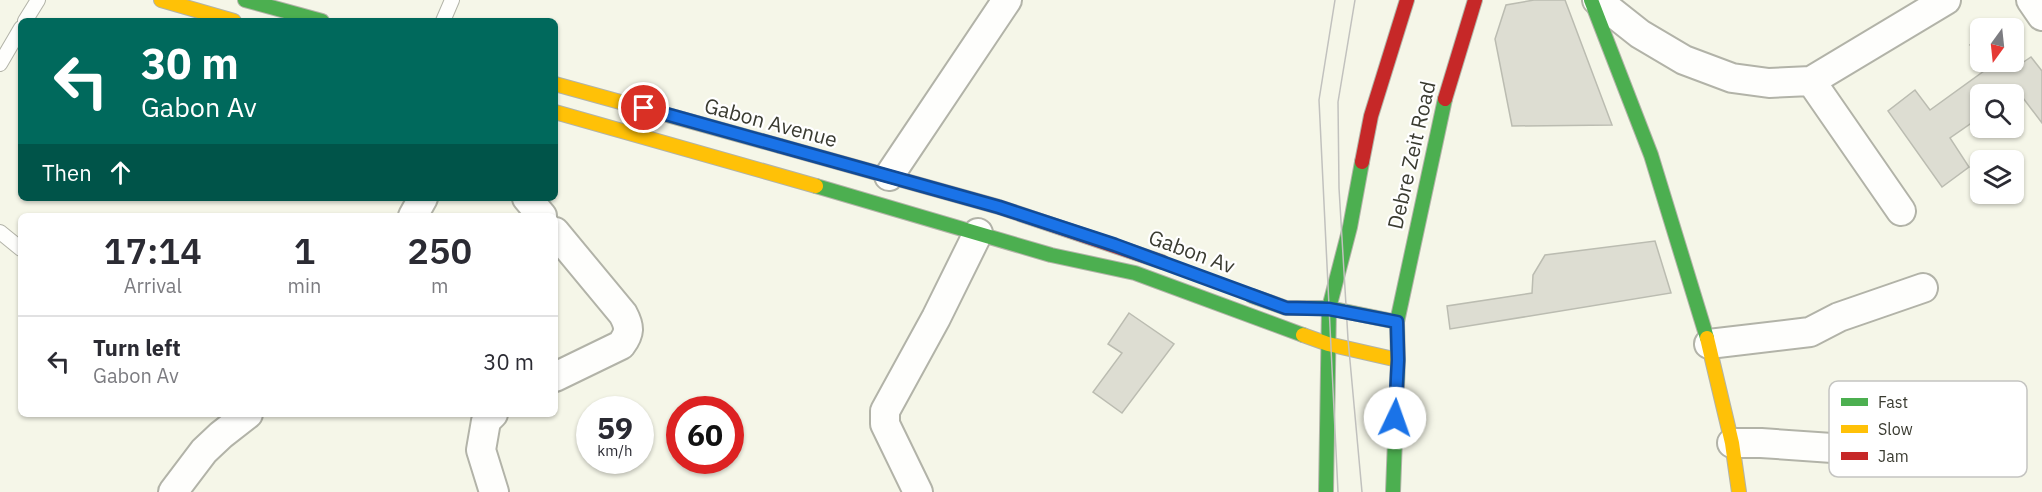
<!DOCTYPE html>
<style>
:root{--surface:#fff;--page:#f2f2f3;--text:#2b2b33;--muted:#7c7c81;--line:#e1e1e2}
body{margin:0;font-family:"IBM Plex Sans",sans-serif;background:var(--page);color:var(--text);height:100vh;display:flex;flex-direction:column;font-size:22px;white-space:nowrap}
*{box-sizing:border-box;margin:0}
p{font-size:20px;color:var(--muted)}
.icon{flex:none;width:33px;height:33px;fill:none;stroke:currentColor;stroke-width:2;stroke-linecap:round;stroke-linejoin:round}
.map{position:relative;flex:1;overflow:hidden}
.sheet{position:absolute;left:18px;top:213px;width:540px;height:204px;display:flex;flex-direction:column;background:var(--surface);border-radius:9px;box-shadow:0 2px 4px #0004}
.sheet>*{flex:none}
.guide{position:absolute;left:18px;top:18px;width:540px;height:183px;border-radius:9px;box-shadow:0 2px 4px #0004;background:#00695c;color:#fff;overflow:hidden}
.needle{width:39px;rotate:195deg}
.fabs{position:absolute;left:1970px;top:18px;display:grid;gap:12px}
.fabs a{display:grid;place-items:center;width:54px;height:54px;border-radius:9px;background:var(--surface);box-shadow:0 2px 4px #0004;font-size:30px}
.speed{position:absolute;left:576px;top:396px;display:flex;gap:12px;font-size:30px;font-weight:700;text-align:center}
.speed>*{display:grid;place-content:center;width:78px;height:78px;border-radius:50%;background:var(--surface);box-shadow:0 2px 4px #0004;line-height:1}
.speed small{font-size:15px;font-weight:400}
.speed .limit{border:9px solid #d22;background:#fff;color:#111}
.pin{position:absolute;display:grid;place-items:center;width:51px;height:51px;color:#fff;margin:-26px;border:3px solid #fff;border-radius:50%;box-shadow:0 2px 6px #0007}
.me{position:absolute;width:66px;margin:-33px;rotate:3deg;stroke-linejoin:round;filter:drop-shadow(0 0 4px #0008)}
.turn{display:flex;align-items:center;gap:21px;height:126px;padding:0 24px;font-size:27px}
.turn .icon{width:78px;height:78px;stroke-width:2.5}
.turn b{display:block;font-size:42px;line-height:51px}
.then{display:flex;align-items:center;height:57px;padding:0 24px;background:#0003;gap:12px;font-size:22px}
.eta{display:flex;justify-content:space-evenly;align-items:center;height:102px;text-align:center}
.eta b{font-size:36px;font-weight:600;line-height:42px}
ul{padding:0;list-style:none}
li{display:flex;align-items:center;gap:18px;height:90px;padding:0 24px;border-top:2px solid var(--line)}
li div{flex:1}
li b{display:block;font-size:22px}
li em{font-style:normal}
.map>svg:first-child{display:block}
.building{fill:#ddddd2;stroke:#bbbcb1;stroke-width:1.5}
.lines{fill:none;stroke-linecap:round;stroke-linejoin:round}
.lane-casing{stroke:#b2b3a8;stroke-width:16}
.street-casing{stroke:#b2b3a8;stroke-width:32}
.fast-casing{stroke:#b2b3a8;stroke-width:16}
.slow-casing{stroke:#b2b3a8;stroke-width:16}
.jam-casing{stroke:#b2b3a8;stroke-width:16}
.lane{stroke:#fefefc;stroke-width:14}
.street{stroke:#fefefc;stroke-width:28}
.fast{stroke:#4caf50;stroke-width:14}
.slow{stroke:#ffc107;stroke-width:14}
.jam{stroke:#c62828;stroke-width:14}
.tram{stroke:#c1c1be;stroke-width:1.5}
.route-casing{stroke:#114b97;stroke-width:15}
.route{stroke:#1a73e8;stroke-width:10}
.labels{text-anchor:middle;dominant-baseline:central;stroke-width:4.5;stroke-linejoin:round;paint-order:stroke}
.street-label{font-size:21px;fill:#3a3b31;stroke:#fff}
.key{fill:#fff;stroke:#c4c4c1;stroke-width:1.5}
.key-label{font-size:16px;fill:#3a3b31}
</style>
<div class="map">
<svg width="2042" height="492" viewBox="0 0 2042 492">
<rect width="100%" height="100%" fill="#f5f6e8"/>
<!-- building -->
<path class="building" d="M1534 0H1565L1612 125 1512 126 1495 39 1506 5Z
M1980 38V58L1970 45Z
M2013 50 2022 63 2031 57 2042 71V123L2020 94H1980V117L1950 138 1969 167 1942 187 1888 111 1915 90 1930 110 1988 68 1983 62H2013Z
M1655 241 1671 293 1450 329 1447 306 1532 293 1533 275 1545 255Z
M1129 313 1174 344 1122 413 1093 392 1122 353 1108 344Z"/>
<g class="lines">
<!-- lane casing -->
<g class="lane-casing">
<path id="lane" d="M25 21 38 0
M443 21 452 0
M0 64 21 28
M0 232 21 249"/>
</g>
<!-- street casing -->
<g class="street-casing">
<path id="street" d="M1597 0 1640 34 1684 60 1732 78 1769 83 1811 81 1946 0
M2031 0 2042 16
M1811 81 1901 211
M889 176 1007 0
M527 198 542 216
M413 216 423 198
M555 232 623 314C630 327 630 333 621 345L555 377
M1709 344 1810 332 1839 317 1923 288
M493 414 486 421 481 450 494 492
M1732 443H1761L1861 450
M173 492 204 451 221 435 248 414
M918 492 885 424V411L936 318 978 233"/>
</g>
<!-- fast casing -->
<g class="fast-casing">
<path id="fast" d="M245 0 322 21
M1591 0 1651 155 1707 338
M816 186 1051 255 1135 273 1303 335
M1252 296 1286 308H1329L1397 322
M1326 492 1329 308 1350 227 1362 162
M1393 492 1398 360 1397 322 1445 99"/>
</g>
<!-- slow casing -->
<g class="slow-casing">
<path id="slow" d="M161 0 234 21
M555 84 780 146
M555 112 816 186
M1303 335 1328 344 1398 360
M1707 338 1732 443 1739 492"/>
</g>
<!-- jam casing -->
<g class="jam-casing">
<path id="jam" d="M1445 99 1475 0
M780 146 999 207 1162 262
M1362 162 1371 116 1407 0"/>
</g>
<!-- lane -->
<use href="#lane" class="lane"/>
<!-- street -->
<use href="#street" class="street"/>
<!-- fast -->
<use href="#fast" class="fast"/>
<!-- slow -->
<use href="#slow" class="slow"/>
<!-- jam -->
<use href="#jam" class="jam"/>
<!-- tram -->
<path class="tram" d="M1335 0 1319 100 1338 492
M1355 0 1338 102 1339 188 1348 339 1362 492"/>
</g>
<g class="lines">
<!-- route casing -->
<g class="route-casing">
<path id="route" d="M644 108 999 207 1115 245 1286 308 1329 309 1397 322 1398 360 1395 418"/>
</g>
<!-- route -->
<use href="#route" class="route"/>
</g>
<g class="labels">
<!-- street labels -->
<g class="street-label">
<text transform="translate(771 122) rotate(15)">Gabon Avenue</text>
<text transform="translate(1411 155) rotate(-77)">Debre Zeit Road</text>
<text transform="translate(1192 251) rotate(20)">Gabon Av</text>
</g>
</g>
<!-- legend -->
<rect x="1829" y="381" width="198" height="96" rx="9" class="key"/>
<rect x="1841" y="398" width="27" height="8" fill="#4caf50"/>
<rect x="1841" y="425" width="27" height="8" fill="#ffc107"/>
<rect x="1841" y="452" width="27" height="8" fill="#c62828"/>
<g class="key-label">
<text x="1878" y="408">Fast</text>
<text x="1878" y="435">Slow</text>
<text x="1878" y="462">Jam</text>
</g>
</svg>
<div class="fabs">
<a><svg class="needle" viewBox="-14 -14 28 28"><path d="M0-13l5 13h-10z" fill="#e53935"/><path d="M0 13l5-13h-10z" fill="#7c7c81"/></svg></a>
<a><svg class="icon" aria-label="search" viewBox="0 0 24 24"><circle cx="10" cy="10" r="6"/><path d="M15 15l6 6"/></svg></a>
<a><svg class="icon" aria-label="layers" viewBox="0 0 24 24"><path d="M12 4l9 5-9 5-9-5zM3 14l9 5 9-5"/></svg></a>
</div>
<div class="speed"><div>59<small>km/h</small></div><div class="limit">60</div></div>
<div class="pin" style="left:644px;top:108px;background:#d93025"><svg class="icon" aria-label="arrive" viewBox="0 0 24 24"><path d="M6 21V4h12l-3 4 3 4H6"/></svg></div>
<svg class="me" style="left:1395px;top:418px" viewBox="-20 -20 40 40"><circle r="19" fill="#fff"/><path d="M0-13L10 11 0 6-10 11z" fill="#1a73e8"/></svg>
<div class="guide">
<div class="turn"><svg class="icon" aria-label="left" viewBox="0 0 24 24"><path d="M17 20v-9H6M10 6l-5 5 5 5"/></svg><div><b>30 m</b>Gabon Av</div></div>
<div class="then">Then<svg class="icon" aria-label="ahead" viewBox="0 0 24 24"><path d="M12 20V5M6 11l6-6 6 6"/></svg></div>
</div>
<section class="sheet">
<div class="eta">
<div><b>17:14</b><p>Arrival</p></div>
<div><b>1</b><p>min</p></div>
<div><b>250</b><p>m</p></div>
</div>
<ul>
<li><svg class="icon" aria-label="left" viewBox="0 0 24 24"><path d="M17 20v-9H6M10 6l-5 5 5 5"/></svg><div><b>Turn left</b><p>Gabon Av</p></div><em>30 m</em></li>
</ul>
</section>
</div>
